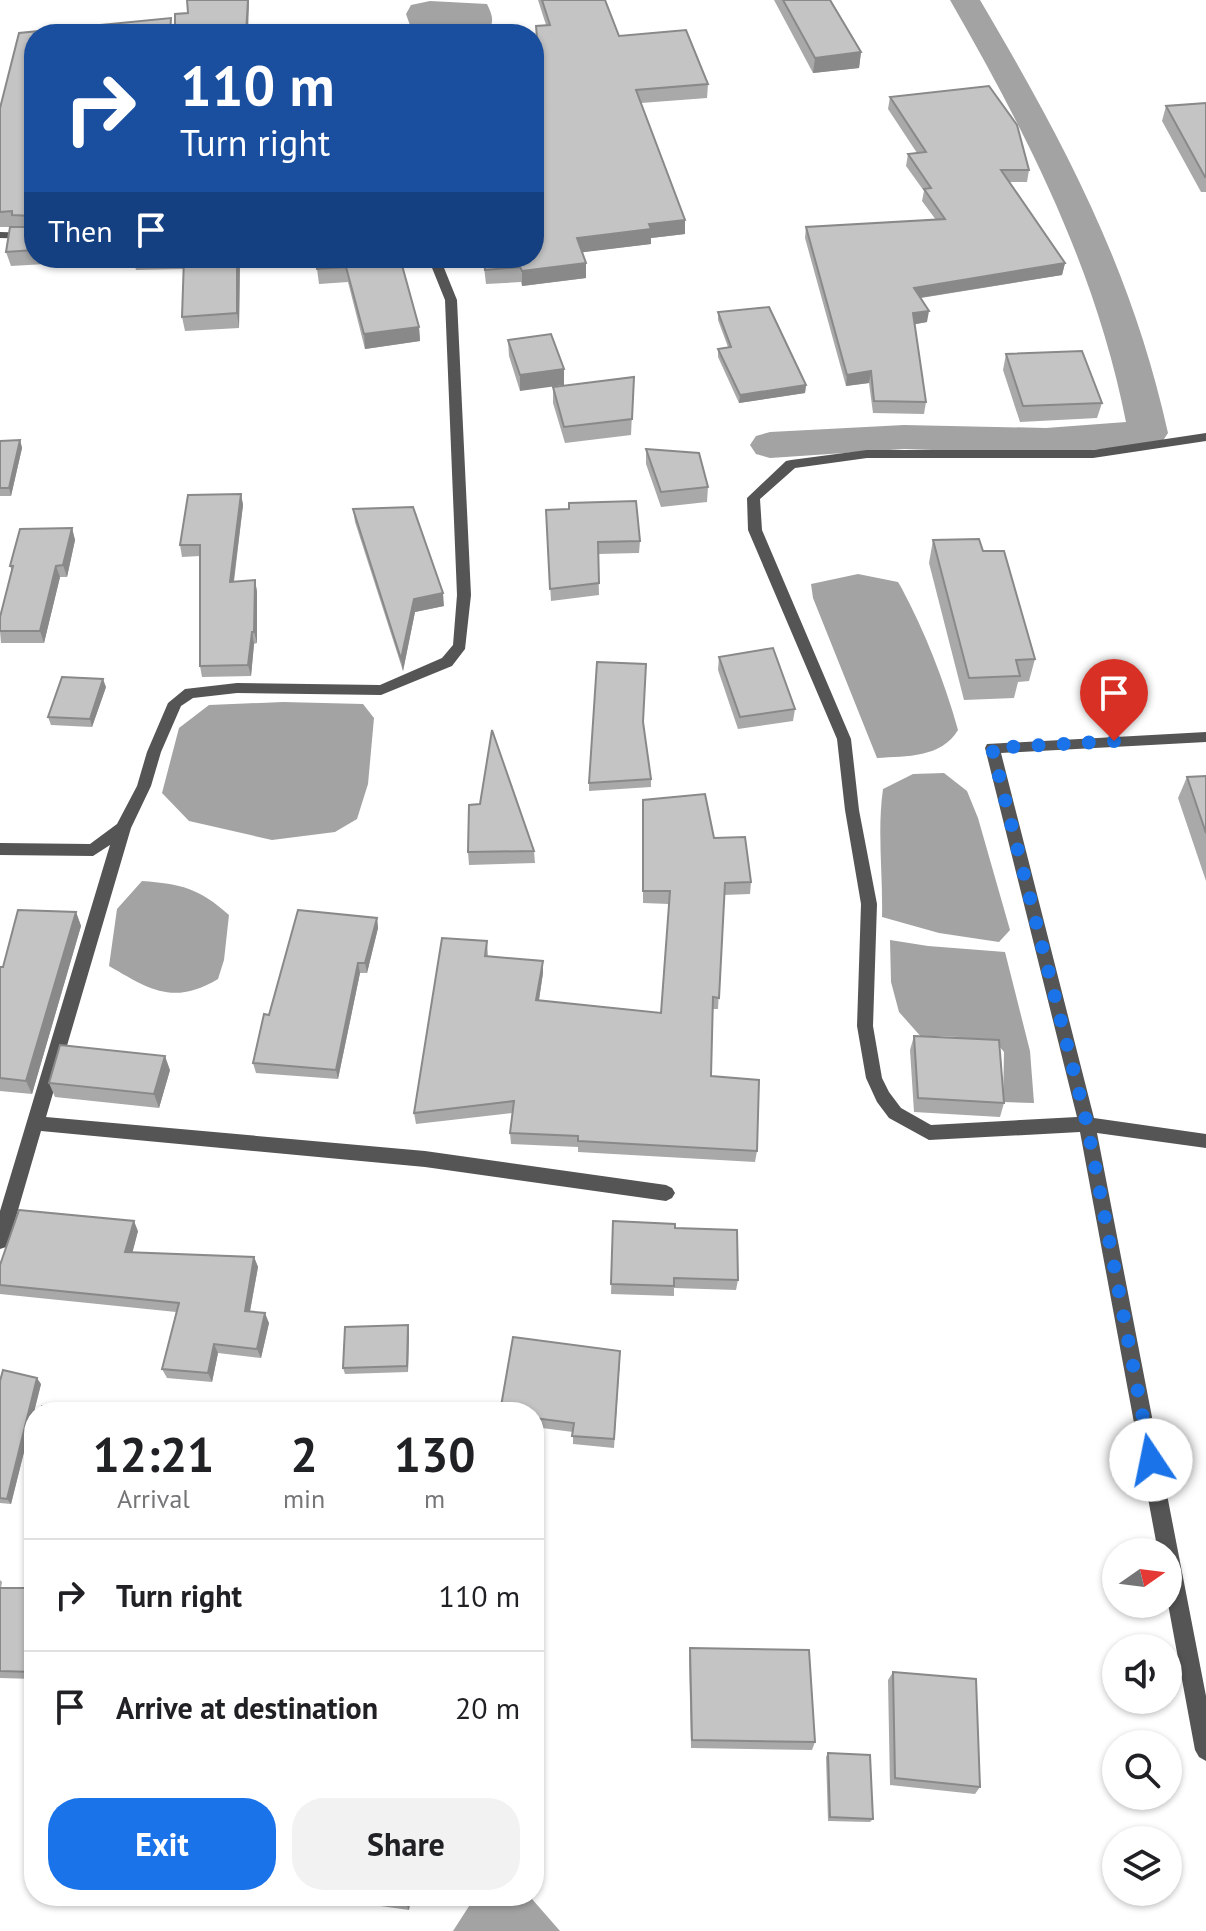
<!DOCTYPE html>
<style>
:root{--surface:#fff;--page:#f2f2f2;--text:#202124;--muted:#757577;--line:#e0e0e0;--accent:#1a73e8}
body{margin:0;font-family:"PT Sans",sans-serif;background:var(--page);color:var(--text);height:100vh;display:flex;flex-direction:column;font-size:30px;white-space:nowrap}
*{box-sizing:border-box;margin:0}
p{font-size:26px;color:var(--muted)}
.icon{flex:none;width:44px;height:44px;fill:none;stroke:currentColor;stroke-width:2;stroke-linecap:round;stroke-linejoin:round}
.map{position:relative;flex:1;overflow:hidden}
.sheet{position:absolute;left:24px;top:1402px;width:520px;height:504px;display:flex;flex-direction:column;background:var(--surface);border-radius:32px;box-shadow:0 2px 6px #0004}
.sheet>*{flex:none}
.guide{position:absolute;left:24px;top:24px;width:520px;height:244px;border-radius:32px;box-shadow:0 2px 6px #0004;background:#1a4fa0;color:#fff;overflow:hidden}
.needle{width:52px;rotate:76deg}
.fabs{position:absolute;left:1102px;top:1538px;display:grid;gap:16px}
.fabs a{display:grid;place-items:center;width:80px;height:80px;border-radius:50%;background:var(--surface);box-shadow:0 2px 6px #0004;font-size:40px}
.pin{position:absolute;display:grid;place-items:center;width:68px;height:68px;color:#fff;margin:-82px -34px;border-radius:50% 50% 50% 0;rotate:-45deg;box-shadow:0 0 8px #0007}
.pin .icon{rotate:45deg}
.me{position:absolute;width:88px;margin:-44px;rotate:349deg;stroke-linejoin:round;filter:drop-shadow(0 0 6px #0008)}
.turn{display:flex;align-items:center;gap:28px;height:168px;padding:0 24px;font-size:36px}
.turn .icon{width:104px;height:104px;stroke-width:2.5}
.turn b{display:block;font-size:56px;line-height:68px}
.then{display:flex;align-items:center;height:76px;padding:0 24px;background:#0003;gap:16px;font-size:30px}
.eta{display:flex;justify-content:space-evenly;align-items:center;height:136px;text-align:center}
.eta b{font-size:48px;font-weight:700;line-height:56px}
.cta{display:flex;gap:16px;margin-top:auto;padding:16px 24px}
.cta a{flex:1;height:92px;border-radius:32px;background:var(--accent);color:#fff;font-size:32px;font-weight:700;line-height:92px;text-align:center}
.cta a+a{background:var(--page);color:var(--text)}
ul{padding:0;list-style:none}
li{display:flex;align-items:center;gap:24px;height:112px;padding:0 24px;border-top:2px solid var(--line)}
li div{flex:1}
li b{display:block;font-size:30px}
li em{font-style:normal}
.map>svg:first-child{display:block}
.water{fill:#a3a3a3}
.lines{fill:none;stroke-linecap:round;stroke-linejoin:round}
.canal{fill:#a3a3a3;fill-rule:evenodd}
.street{fill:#555;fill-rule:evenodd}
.wall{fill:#a9a9a9}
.shaded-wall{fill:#898989}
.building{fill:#c4c4c4;stroke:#898989;stroke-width:2}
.route{stroke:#1a73e8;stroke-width:14;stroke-dasharray:0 25.2}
</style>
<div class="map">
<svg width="1206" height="1931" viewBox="0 0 1206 1931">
<rect width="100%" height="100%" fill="#fff"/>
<!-- water -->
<path class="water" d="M430 1 487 4C493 16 495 23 486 34H413L406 14 411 5Z
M858 574 898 582 901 587C925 632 944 680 958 730 941 758 907 756 877 758L813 598 811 584Z
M283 702 363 704 374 718 368 784 357 819 335 832 272 840 189 821 162 793 179 728 209 705Z
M944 773 967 791 978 818 1010 930 999 942 939 933 882 917C883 874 877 831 883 789L913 774Z
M142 881C181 884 199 888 229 915L224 960 218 979C173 1006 149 989 109 966L117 909Z
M890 940 928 946 1005 952 1030 1051 1034 1103 1003 1102 1004 1052 999 1046 961 1044 959 1037 931 1036V1048L899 1012 891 982Z
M532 1899 560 1931H453L471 1903Z"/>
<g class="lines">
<!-- canal -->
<path class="canal" d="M950 0H980C1064 142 1132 270 1168 433L1162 442 1148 445 1046 454 904 449 770 458 756 454 750 445 756 436 770 432 904 425 1046 428 1126 422C1096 269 1027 134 950 0Z"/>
<!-- street -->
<path class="street" d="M0 232 34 233V239L0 238Z
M428 258H440L457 300 471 595 465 649 452 666 381 695 237 693 193 698 181 706 161 752 151 786 131 828 46 1117 425 1151 666 1185 672 1188 675 1193 672 1198 666 1201 425 1167 41 1131 9 1241 6 1247 0 1249V1211L110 845 93 856 0 855V843L90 844 117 824 137 786 147 752 168 703 185 689 237 683 380 685 442 658 453 645 457 595 445 300Z
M1206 433V441L1093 458H867L795 468 760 499 762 530 851 739 859 810 877 904 873 1026 882 1078 889 1092 901 1108 931 1125 1077 1117 985 748 987 744 1206 732V742L1001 753 1094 1118 1206 1134V1148L1097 1133 1206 1696V1761L1199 1757 1195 1750 1168 1604V1552H1158L1080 1132 929 1140 889 1118 877 1102 866 1078 857 1026 861 904 845 810 837 739 748 530 747 498 786 461 791 460 867 450H1093Z"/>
</g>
<!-- wall -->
<path class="wall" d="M538 0H605L619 36 708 84 707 98 641 103 685 234 651 238V244L582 252 586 263V278L522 286 521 282 486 284 483 258H534L542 109 536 26 546 25Z
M774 0H830L861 52 859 68 813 73Z
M34 34V258H240L239 328 185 331 182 317 184 269 136 270 133 259 11 266 6 252 15 227H0V108Z
M890 97 1029 170 1027 182H1009L1065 263 1062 275 921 298 927 322 915 324 926 402 924 414 873 413 869 383 846 386 805 238 806 227 936 220 922 201 924 191 906 166 908 154 917 153 888 109Z
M1206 103V192H1201L1162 121 1166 106Z
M400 258 419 327 420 341 365 349 348 282 319 284 317 269Z
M718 312 806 385 805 393 739 403 718 357V349L728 347 718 320Z
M551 334 520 391 509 356 508 340Z
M1006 354 1102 403 1097 418 1020 422 1003 370Z
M553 387 633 393 631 435 565 443 553 403Z
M20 440 22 448 11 496H0V441Z
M646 449 708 487 707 502 661 507 646 464Z
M241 494 243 505 234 582 255 580 257 592V643L254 644 251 676 202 677 200 666V556L182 557 180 545Z
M353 509 444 606 415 612 403 671 355 522Z
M546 510 640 541 639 553 598 554 599 595 551 601Z
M72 528 75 540 67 577H60L44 643H1L0 631 12 571 10 566Z
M933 540 983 551 1035 659 1029 681 1018 682 1014 698 964 700 929 563Z
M719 657 795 709 793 721 738 729 718 670Z
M106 687 92 727 51 725 48 717Z
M1206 776V881L1178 798 1187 777Z
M651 779V787L589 791V783Z
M643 800 714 838 751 882 750 894 724 895 718 1009H713L711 1076 757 1151 755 1162 578 1152V1147L511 1144 510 1133 513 1113 416 1124 414 1113 487 941 488 956 543 961V973L539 1000 661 1013 669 904 643 903Z
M534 851 535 863 469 865 468 852Z
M76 912 81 926 32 1094 0 1091V967H3Z
M377 918 378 928 367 973H360L338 1079 256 1073 253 1063Z
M914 1036 1004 1103 1000 1117 914 1112 910 1050Z
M170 1070 159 1108 55 1097 49 1083Z
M613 1221 675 1228 738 1280 736 1290 674 1288V1296L611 1294Z
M138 1231 132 1253 254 1257 258 1267 250 1312 269 1323 261 1358 218 1353 212 1382 167 1378 162 1369 176 1312 0 1294V1265Z
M408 1325 409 1331 408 1372 345 1374 343 1368Z
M620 1360 614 1448 573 1444V1432L534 1427V1412Z
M0 1381 41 1384 11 1504 0 1503Z
M0 1580 2 1582 1 1588H34V1679L0 1678Z
M690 1648 815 1742 812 1750 691 1748 689 1657Z
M893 1672 980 1787 975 1794 890 1785 888 1680Z
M828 1753 873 1819 870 1822 828 1821 826 1757Z
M341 1896H411L409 1910 345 1901Z"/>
<!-- shaded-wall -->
<path class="shaded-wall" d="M248 0H249L248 34H246Z
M861 52 859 68 813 73 815 58Z
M685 220V234L651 238V244L577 253V238L649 224Z
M237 258H240L239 328 237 313Z
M586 263V278L522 286V271Z
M1065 263 1062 275 912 299 914 288Z
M929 311 927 322 911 325 913 313Z
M419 327 420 341 365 349 364 334Z
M564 369V385L520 391V375Z
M871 371 869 383 846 386 847 375Z
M806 385 805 393 739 403 740 395Z
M20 440 22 448 11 496 9 488Z
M241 494 243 505 232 593 230 582Z
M72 528 75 540 67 577 63 565Z
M56 566 60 577 44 643 40 631Z
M255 580 257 592V643L254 632Z
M443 593 444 606 415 612 403 671 401 659 414 599Z
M252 632 254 644 251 676 248 665Z
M103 679 106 687 92 727 90 719Z
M76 912 81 926 32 1094 26 1081Z
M377 918 378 928 367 973 365 963Z
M543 961V973L537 1012 536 1000Z
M358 963 360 973 338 1079 336 1070Z
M165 1056 170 1070 159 1108 154 1094Z
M134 1221 138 1231 130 1262 125 1252Z
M254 1257 258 1267 248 1321 245 1311Z
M265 1313 269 1323 261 1358 257 1349Z
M408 1325 409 1331 408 1372 407 1366Z
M214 1344 218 1353 212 1382 208 1373Z
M37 1378 41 1384 11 1504 7 1499Z
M407 1896H411L409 1910 406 1904Z"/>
<!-- building -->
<path class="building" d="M187 0H248L246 34H175V14L188 13Z
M542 0H605L619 36 686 30 708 84 636 90 685 220 649 224 651 229 577 238 586 263 522 271 520 267 485 270 484 258H534V110L543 109 536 26 550 25Z
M783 0H830L861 52 815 58Z
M171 18 170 34H34V250L6 252 10 227H32V216L12 215V211L0 212V108L19 33Z
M989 86 1017 125 1029 170H1001L1065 263 914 288 929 311 913 313 926 402 874 401 871 371 847 375 806 227 945 219 924 189 931 188 908 154 926 152 890 97Z
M1206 103V177H1205L1166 106Z
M184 258H237V313L182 317Z
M317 258H400L419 327 364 334 346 267 317 269Z
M769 307 806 385 740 395 718 349 731 347 718 312Z
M551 334 564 369 520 375 508 340Z
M1082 351 1102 403 1023 406 1006 354Z
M634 377 632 419 564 427 553 387Z
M20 440 9 488H0V441Z
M646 449 699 453 708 487 661 492Z
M241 494 230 582 255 580 254 632H252L248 665 200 666V545H180L188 495Z
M636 501 640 541 598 542 599 583 550 589 546 510 569 509V503Z
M413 507 443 593 414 599 401 659 353 509Z
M72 528 63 565 56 566 40 631H0V617L13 566H10L20 529Z
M979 539 983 551H1004L1035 659 1016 660 1020 676 969 678 933 540Z
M773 648 795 709 740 717 719 657Z
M597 662 646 664 643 722 651 779 589 783Z
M62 677 103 679 90 719 48 717Z
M492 730 534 851 468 852 469 805 480 804Z
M1206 776V833L1187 777Z
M705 794 714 838 745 837 751 882 725 883 719 998 713 997 711 1076 759 1080 757 1151 578 1141V1136L510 1133 514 1101 414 1113 442 938 487 941 485 956 543 961 536 1000 661 1013 670 891H643V800Z
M18 910 76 912 26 1081 0 1078V967H3Z
M298 910 377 918 365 963H358L336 1070 253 1063 264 1014 269 1015Z
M914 1036 999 1040 1004 1103 918 1098Z
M60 1045 165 1056 154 1094 49 1083Z
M19 1210 134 1221 125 1252 254 1257 245 1311 265 1313 257 1349 214 1344 208 1373 162 1369 179 1303 0 1285V1265Z
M613 1221 675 1224V1228L737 1230 738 1280 674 1278V1286L611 1284Z
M408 1325 407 1366 343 1368 345 1327Z
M513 1337 620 1351 614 1439 572 1436 574 1423 534 1418V1412H500Z
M3 1370 37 1378 7 1499 0 1498V1381Z
M42 1406 119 1409 118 1412H41Z
M0 1588H34V1672L0 1671Z
M690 1648 809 1650 815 1742 692 1740Z
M893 1672 976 1679 980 1787 895 1778Z
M828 1753 870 1755 873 1819 830 1817Z
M344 1896H407L406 1904Z"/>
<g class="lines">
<!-- route -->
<path class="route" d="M1114 741 992 748 1087 1124 1151 1460"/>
</g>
</svg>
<div class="fabs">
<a><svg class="needle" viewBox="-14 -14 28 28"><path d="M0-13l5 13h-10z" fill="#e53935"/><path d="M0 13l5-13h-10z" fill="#757577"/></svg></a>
<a><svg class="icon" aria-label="sound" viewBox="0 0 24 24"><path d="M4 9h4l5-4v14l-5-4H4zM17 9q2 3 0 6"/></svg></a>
<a><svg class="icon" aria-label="search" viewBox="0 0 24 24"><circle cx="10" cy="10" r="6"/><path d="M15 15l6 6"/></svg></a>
<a><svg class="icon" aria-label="layers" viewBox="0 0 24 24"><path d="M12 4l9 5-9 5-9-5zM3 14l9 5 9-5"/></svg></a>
</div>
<div class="pin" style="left:1114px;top:741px;background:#d93025"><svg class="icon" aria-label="arrive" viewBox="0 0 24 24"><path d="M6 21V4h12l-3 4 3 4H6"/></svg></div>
<svg class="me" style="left:1151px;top:1460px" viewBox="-20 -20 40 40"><circle r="19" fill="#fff"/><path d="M0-13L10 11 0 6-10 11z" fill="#1a73e8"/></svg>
<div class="guide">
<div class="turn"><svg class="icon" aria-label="right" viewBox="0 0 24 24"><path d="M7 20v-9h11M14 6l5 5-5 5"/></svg><div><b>110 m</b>Turn right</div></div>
<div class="then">Then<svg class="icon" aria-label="arrive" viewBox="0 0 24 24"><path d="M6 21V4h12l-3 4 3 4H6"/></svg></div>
</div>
<section class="sheet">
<div class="eta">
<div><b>12:21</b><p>Arrival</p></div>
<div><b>2</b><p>min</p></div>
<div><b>130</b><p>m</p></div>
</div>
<ul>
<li><svg class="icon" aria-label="right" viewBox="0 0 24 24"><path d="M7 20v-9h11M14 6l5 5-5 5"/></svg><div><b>Turn right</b></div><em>110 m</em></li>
<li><svg class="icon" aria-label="arrive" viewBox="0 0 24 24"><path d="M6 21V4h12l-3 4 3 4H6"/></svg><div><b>Arrive at destination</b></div><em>20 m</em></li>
</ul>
<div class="cta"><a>Exit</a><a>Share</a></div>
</section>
</div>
